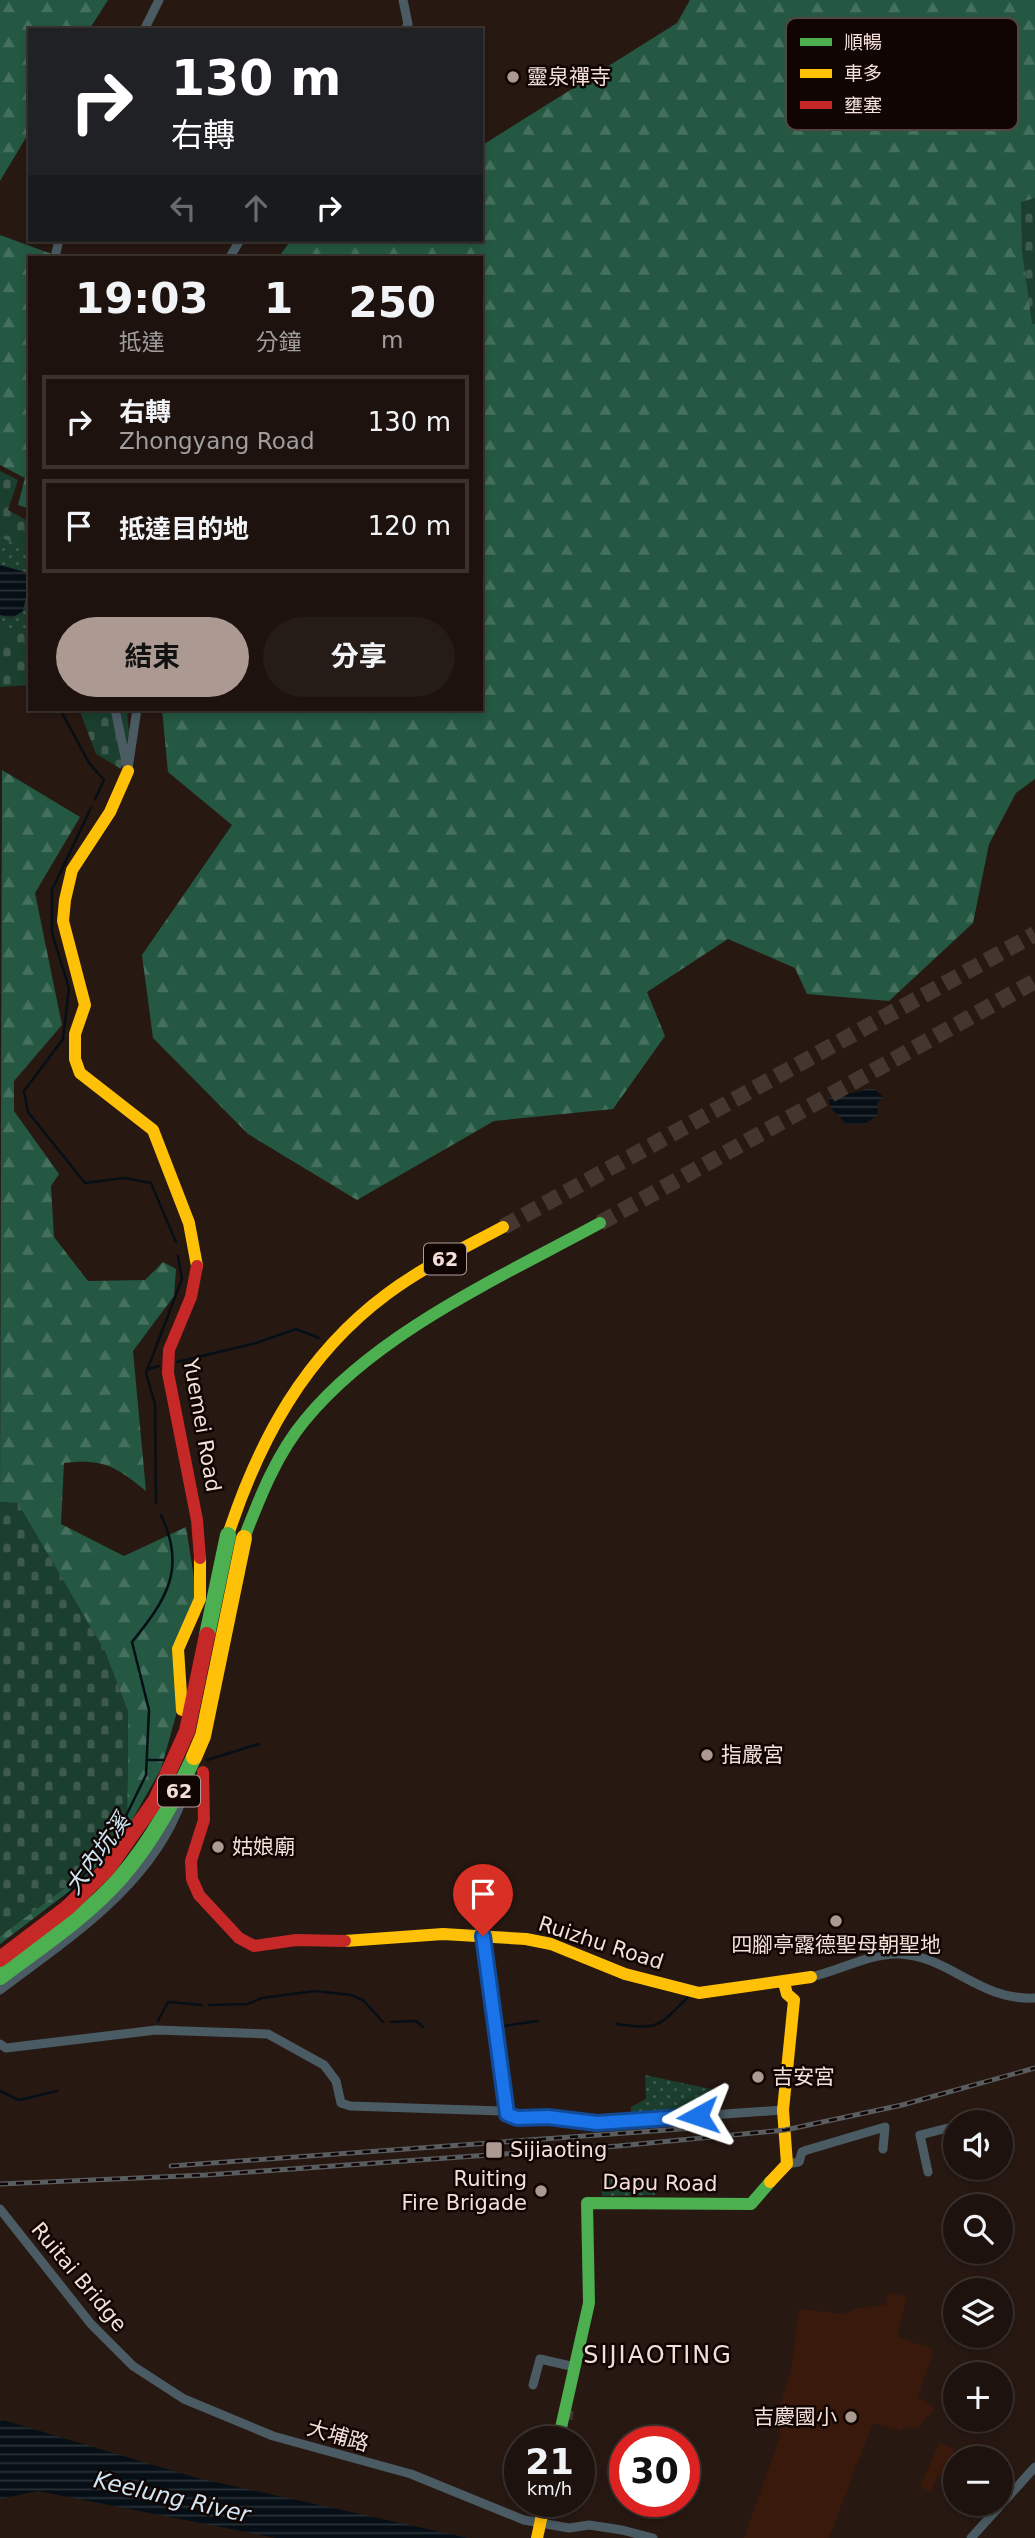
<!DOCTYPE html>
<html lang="zh-TW">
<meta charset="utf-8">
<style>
:root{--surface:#1d120e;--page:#251b17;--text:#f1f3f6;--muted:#a09e9e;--line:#3b322e;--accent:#ac9992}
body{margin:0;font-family:"DejaVu Sans","Noto Sans TC",sans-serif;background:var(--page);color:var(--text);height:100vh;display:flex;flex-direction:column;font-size:26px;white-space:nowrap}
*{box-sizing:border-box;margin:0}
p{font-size:23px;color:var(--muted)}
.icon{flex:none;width:38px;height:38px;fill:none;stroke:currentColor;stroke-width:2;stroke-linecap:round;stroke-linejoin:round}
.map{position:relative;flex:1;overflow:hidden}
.side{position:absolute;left:28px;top:256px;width:455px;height:455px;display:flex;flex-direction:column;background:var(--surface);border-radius:0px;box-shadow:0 4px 10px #0003,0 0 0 2px var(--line)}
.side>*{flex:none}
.guide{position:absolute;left:28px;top:28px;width:455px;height:214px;border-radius:0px;box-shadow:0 4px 10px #0003,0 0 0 2px var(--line);background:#202124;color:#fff;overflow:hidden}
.buttons{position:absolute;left:943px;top:2110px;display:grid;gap:14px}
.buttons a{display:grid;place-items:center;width:70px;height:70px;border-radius:50%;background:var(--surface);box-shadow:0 4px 10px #0003,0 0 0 2px var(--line);font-size:35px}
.speed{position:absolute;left:504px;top:2426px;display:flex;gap:14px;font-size:35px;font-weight:700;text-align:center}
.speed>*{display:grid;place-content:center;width:91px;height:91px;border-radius:50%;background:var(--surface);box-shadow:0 4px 10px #0003,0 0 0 2px var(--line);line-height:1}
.speed small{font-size:18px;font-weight:400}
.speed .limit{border:10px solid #d22;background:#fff;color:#111}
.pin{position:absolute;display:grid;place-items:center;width:60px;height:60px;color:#fff;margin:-72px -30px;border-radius:50% 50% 50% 0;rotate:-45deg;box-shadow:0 0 7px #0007}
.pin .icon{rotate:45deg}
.me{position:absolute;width:77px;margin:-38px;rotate:265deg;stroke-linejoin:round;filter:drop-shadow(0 0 5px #0008)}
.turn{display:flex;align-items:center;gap:24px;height:147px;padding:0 28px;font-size:32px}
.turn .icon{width:91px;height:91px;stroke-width:2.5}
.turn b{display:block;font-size:49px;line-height:60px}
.lanes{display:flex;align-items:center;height:66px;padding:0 28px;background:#0003;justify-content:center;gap:35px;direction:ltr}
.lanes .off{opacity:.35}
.eta{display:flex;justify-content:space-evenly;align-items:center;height:119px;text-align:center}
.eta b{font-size:42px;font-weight:700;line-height:49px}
.button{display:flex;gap:14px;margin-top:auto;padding:14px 28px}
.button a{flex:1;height:80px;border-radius:42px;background:var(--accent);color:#111;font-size:28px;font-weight:700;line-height:80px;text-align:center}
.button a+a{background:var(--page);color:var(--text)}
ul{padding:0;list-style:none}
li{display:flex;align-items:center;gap:21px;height:94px;margin:0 14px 10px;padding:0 14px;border:4px solid var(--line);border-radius:0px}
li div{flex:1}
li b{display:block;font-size:26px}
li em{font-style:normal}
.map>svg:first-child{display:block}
.built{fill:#38190b}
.forest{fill:url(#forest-firs)}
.cemetery{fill:url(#cemetery-stones)}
.park{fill:url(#park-dots)}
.water{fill:url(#water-rules)}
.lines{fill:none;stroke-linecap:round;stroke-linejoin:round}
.stream{stroke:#060f16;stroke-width:2.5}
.street-tunnel{stroke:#463630;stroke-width:9;stroke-dasharray:9 4.5;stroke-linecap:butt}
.highway-tunnel{stroke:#463630;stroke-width:16;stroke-dasharray:16 8;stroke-linecap:butt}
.street{stroke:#4a5b64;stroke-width:9}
.fast{stroke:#4caf50;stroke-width:12}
.slow{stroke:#ffc107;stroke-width:12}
.jam{stroke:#c62828;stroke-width:12}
.rail-casing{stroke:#595d5f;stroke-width:5}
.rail{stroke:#100502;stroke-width:2.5;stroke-dasharray:8;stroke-linecap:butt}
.fast-bridge{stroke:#4caf50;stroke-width:16}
.slow-bridge{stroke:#ffc107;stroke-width:16}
.jam-bridge{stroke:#c62828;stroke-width:16}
.route-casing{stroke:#114b97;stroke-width:18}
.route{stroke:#1a73e8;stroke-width:12}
.poi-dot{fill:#ac9992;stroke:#100502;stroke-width:2.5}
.labels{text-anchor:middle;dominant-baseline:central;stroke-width:5;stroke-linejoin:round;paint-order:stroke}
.shield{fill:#100502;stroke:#af9e97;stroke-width:2}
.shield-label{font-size:19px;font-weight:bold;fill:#f3dfd7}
.poi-label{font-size:21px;fill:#f3dfd7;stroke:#100502;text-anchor:start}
.street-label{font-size:21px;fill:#f3dfd7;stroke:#100502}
.water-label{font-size:23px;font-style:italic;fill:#cfe5f4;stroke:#100502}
.quarter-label{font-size:24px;letter-spacing:2px;fill:#f3dfd7;stroke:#100502}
.key{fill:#100502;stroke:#544642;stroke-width:2}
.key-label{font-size:19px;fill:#f3dfd7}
</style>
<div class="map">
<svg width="1035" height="2538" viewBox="0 0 1035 2538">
<defs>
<pattern id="forest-firs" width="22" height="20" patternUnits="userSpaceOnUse" patternTransform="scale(1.75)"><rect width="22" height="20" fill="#245842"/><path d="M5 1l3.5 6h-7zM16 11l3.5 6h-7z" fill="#44705d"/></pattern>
<pattern id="cemetery-stones" width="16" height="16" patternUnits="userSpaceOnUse" patternTransform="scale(1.75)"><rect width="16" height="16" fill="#1b3f2f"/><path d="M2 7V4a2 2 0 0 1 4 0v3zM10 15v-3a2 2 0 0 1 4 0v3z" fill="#3d5a4c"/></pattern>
<pattern id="park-dots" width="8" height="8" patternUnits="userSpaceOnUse" patternTransform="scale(1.75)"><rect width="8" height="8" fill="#1b3f2f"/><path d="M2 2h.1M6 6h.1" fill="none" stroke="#3d5a4c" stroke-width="1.8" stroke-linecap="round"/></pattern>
<pattern id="water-rules" width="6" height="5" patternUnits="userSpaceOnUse" patternTransform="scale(1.75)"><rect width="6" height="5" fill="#060f16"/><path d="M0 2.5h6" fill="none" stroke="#2b3237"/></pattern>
</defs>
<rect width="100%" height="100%" fill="#271812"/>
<!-- built -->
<path class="built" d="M888 2293 907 2296 897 2337 931 2348 933 2353 918 2396 934 2409 918 2429 903 2427 901 2431 873 2423 829 2538H744L781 2433 776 2418 791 2369 799 2309 845 2314 853 2309 885 2305Z
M939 2443 955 2449 944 2477 938 2475 931 2492 920 2487Z"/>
<!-- forest -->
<path class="forest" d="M0 0H108L89 30H30V131L0 181Z
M690 0H1035V779L1016 793 989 844 973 923 889 1001 807 994 795 968 728 939 647 992 665 1036 613 1109 494 1121 357 1200 248 1134 153 1038 142 955 232 825 168 772 162 709H481V257H279L291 240H481V146L677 23Z
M0 235 60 257H30V509L18 505 25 478 0 465Z
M2 770 80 817 35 893 62 1025 14 1081V1111L59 1174 51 1186 54 1237 88 1281 145 1280 163 1262 176 1269 174 1296 133 1351 146 1491C117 1467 103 1458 64 1463L61 1524 124 1556 186 1527 197 1597 173 1647 178 1708 161 1769 115 1850 71 1890 0 1944V1936L77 1879 127 1821 128 1712 105 1652 18 1504 0 1502Z"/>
<!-- cemetery -->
<path class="cemetery" d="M1035 198V324H1032L1022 251 1021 202Z
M0 471 18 480 8 510 30 522V685L0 687Z
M79 709H127L129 733 121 769 96 754Z
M0 1502 18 1503 105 1652 128 1712 127 1821 115 1846 77 1879 0 1936Z"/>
<!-- park -->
<path class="park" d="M0 537 30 550V628L0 631Z
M645 2075 715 2090 712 2112 631 2117V2107L646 2099Z
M652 2177 655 2195 602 2196 601 2179Z"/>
<!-- water -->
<path class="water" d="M0 565 25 572 29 584 23 611 12 618 0 615Z
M866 1089H875L883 1097 877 1103 878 1115 865 1124H846L831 1108 828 1098C840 1093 853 1095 866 1089Z
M0 2419 197 2478 468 2538H276L38 2491 0 2499Z"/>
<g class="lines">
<!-- stream -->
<path class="stream" d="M60 709 89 763 104 780 95 799
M91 808 52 890V933L69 988 63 1039 24 1091 28 1112 85 1183 125 1178 151 1183 176 1242
M177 1362 256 1343 296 1329 319 1338
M149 1369 159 1366
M156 1503 155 1404 146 1373 182 1279 178 1256
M147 1760H168
M207 1760 259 1744
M64 1900 118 1832 146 1775 149 1710 132 1642C166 1600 187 1569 161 1515
M209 2005 248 2004 262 1998 315 1991 351 1995 363 2000 383 2022
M158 2021 168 2002 202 2005
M391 2022 416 2021 423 2027
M617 2024C661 2031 659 2025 688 1997
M503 2026 538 2021
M0 2091 19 2100 57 2091"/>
<!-- street-tunnel -->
<path class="street-tunnel" d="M564 2414 576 2416"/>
<!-- highway-tunnel -->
<path class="highway-tunnel" d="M600 1223 1035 981
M503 1227 1035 934"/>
<!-- street -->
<path class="street" d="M403 0 408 24 405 30
M144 30 159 0
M55 257 59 240
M230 257 240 240
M115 709 128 771
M128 769 137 709
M483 1936 507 2114
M811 1977C839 1971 870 1953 899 1954 950 1956 979 2001 1035 1998
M0 1990C70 1937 151 1886 182 1800
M0 2044 6 2048 156 2030 268 2034 324 2065 336 2081 341 2103 350 2106 502 2111 517 2118 548 2117 597 2123 783 2110
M787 2164 799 2162 802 2152 807 2150 885 2127 883 2149
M928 2172 920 2135 956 2126
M0 2209 91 2324 133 2366 184 2399 273 2436 411 2474 524 2520 569 2528 589 2525 622 2530 653 2538
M533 2385 540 2359 575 2367
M971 2538 1035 2467"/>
<!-- fast -->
<path class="fast" d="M244 1538C260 1497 276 1455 305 1420 377 1332 501 1277 600 1223
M558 2441 589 2303 587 2203 751 2204 770 2182"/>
<!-- slow -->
<path class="slow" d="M128 771 110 812 72 870 65 900 63 921 85 1005 75 1034V1059L80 1073 153 1130 189 1223 197 1266
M228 1535C259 1440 305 1355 387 1294 423 1267 464 1248 503 1227
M182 1710 178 1649 200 1599V1558
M345 1941 443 1934 526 1939 551 1944 625 1974 699 1993 811 1977
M770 2182 787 2164 783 2110 794 2000 787 1994 784 1983
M537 2538 545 2501"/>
<!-- jam -->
<path class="jam" d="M197 1266 191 1297 169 1350 168 1373 197 1520 200 1558
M203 1772 204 1820 191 1861 192 1879 199 1895 239 1938 254 1946 296 1940 345 1941"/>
<!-- rail casing -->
<g class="rail-casing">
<path id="rail" d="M171 2166 709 2127
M0 2184 206 2175 618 2146 785 2130 902 2105 1035 2068"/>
</g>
<!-- rail -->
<use href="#rail" class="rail"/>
<!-- fast-bridge -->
<path class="fast-bridge" d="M207 1635 228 1535
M0 1977C41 1946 87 1916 121 1877 152 1841 174 1800 194 1757"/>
<!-- slow-bridge -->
<path class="slow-bridge" d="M194 1757 203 1736 244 1538"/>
<!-- jam-bridge -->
<path class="jam-bridge" d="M0 1959 67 1908 108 1868 156 1800 187 1731 207 1635"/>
</g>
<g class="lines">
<!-- route casing -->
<g class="route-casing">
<path id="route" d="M483 1936 507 2114 517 2118 548 2117 597 2123 698 2116"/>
</g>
<!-- route -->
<use href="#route" class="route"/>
</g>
<!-- markers -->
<g class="poi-dot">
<circle cx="513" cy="77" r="7"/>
<circle cx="707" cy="1755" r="7"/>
<circle cx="218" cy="1847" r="7"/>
<circle cx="836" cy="1921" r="7"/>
<circle cx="758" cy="2077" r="7"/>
<rect x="485" y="2141" width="18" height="18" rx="3.5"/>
<circle cx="541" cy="2191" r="7"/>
<circle cx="851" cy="2417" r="7"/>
</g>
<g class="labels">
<!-- shield labels -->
<g class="shield">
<rect x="424" y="1243.5" width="42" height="31" rx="5"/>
<rect x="158" y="1775.5" width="42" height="31" rx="5"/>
</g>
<g class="shield-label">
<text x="445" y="1259">62</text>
<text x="179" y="1791">62</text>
</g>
<!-- poi labels -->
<g class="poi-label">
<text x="527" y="77">靈泉禪寺</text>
<text x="721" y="1755">指嚴宮</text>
<text x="232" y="1847">姑娘廟</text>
<text x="836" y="1945" text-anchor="middle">四腳亭露德聖母朝聖地</text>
<text x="772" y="2077">吉安宮</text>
<text x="510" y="2150">Sijiaoting</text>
<text x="527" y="2179" text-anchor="end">Ruiting<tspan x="527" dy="24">Fire Brigade</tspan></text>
<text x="837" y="2417" text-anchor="end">吉慶國小</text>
</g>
<!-- street labels -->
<g class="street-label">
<text transform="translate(202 1425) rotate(80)">Yuemei Road</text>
<text transform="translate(601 1943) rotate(18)">Ruizhu Road</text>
<text transform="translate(660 2183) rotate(1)">Dapu Road</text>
<text transform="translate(79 2277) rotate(50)">Ruitai Bridge</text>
<text transform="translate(338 2436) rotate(16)">大埔路</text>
</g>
<!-- water labels -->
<g class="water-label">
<text transform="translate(97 1854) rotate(-54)">大內坑溪</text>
<text transform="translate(172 2497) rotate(13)">Keelung River</text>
</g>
<!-- quarter labels -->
<g class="quarter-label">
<text x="658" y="2355">SIJIAOTING</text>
</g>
</g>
<!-- legend -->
<rect x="786" y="18" width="232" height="112" rx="10" class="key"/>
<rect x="800" y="38" width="32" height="8" fill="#4caf50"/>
<rect x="800" y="69" width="32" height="9" fill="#ffc107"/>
<rect x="800" y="101" width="32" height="8" fill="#c62828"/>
<g class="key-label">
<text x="844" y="49">順暢</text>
<text x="844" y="80">車多</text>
<text x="844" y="112">壅塞</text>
</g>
</svg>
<div class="buttons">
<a><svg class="icon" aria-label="sound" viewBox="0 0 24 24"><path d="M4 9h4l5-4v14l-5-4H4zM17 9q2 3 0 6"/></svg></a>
<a><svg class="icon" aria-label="search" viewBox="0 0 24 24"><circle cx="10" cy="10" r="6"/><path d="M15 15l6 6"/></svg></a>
<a><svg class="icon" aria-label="layers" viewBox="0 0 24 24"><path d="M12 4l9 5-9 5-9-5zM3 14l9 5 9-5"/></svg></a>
<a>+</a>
<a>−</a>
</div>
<div class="speed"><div>21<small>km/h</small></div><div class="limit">30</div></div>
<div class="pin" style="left:483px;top:1936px;background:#d93025"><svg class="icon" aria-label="arrive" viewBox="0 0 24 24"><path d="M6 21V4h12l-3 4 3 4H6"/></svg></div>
<svg class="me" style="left:698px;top:2116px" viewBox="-20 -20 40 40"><path d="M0-17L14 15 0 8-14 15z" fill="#1a73e8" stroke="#fff" stroke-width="4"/></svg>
<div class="guide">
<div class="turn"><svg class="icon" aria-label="right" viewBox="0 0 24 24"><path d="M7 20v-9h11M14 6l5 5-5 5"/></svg><div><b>130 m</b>右轉</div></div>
<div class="lanes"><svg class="icon off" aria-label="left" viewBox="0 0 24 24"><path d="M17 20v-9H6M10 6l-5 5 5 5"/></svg><svg class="icon off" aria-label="ahead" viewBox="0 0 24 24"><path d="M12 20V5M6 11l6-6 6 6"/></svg><svg class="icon" aria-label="right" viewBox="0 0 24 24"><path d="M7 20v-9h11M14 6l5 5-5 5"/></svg></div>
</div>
<section class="side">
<div class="eta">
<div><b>19:03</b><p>抵達</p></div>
<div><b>1</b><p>分鐘</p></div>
<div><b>250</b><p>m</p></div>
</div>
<ul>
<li><svg class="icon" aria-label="right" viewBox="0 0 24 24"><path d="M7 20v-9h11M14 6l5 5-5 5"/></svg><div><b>右轉</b><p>Zhongyang Road</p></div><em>130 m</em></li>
<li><svg class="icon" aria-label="arrive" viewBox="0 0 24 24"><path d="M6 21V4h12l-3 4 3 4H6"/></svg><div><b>抵達目的地</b></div><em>120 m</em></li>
</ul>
<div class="button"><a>結束</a><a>分享</a></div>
</section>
</div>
